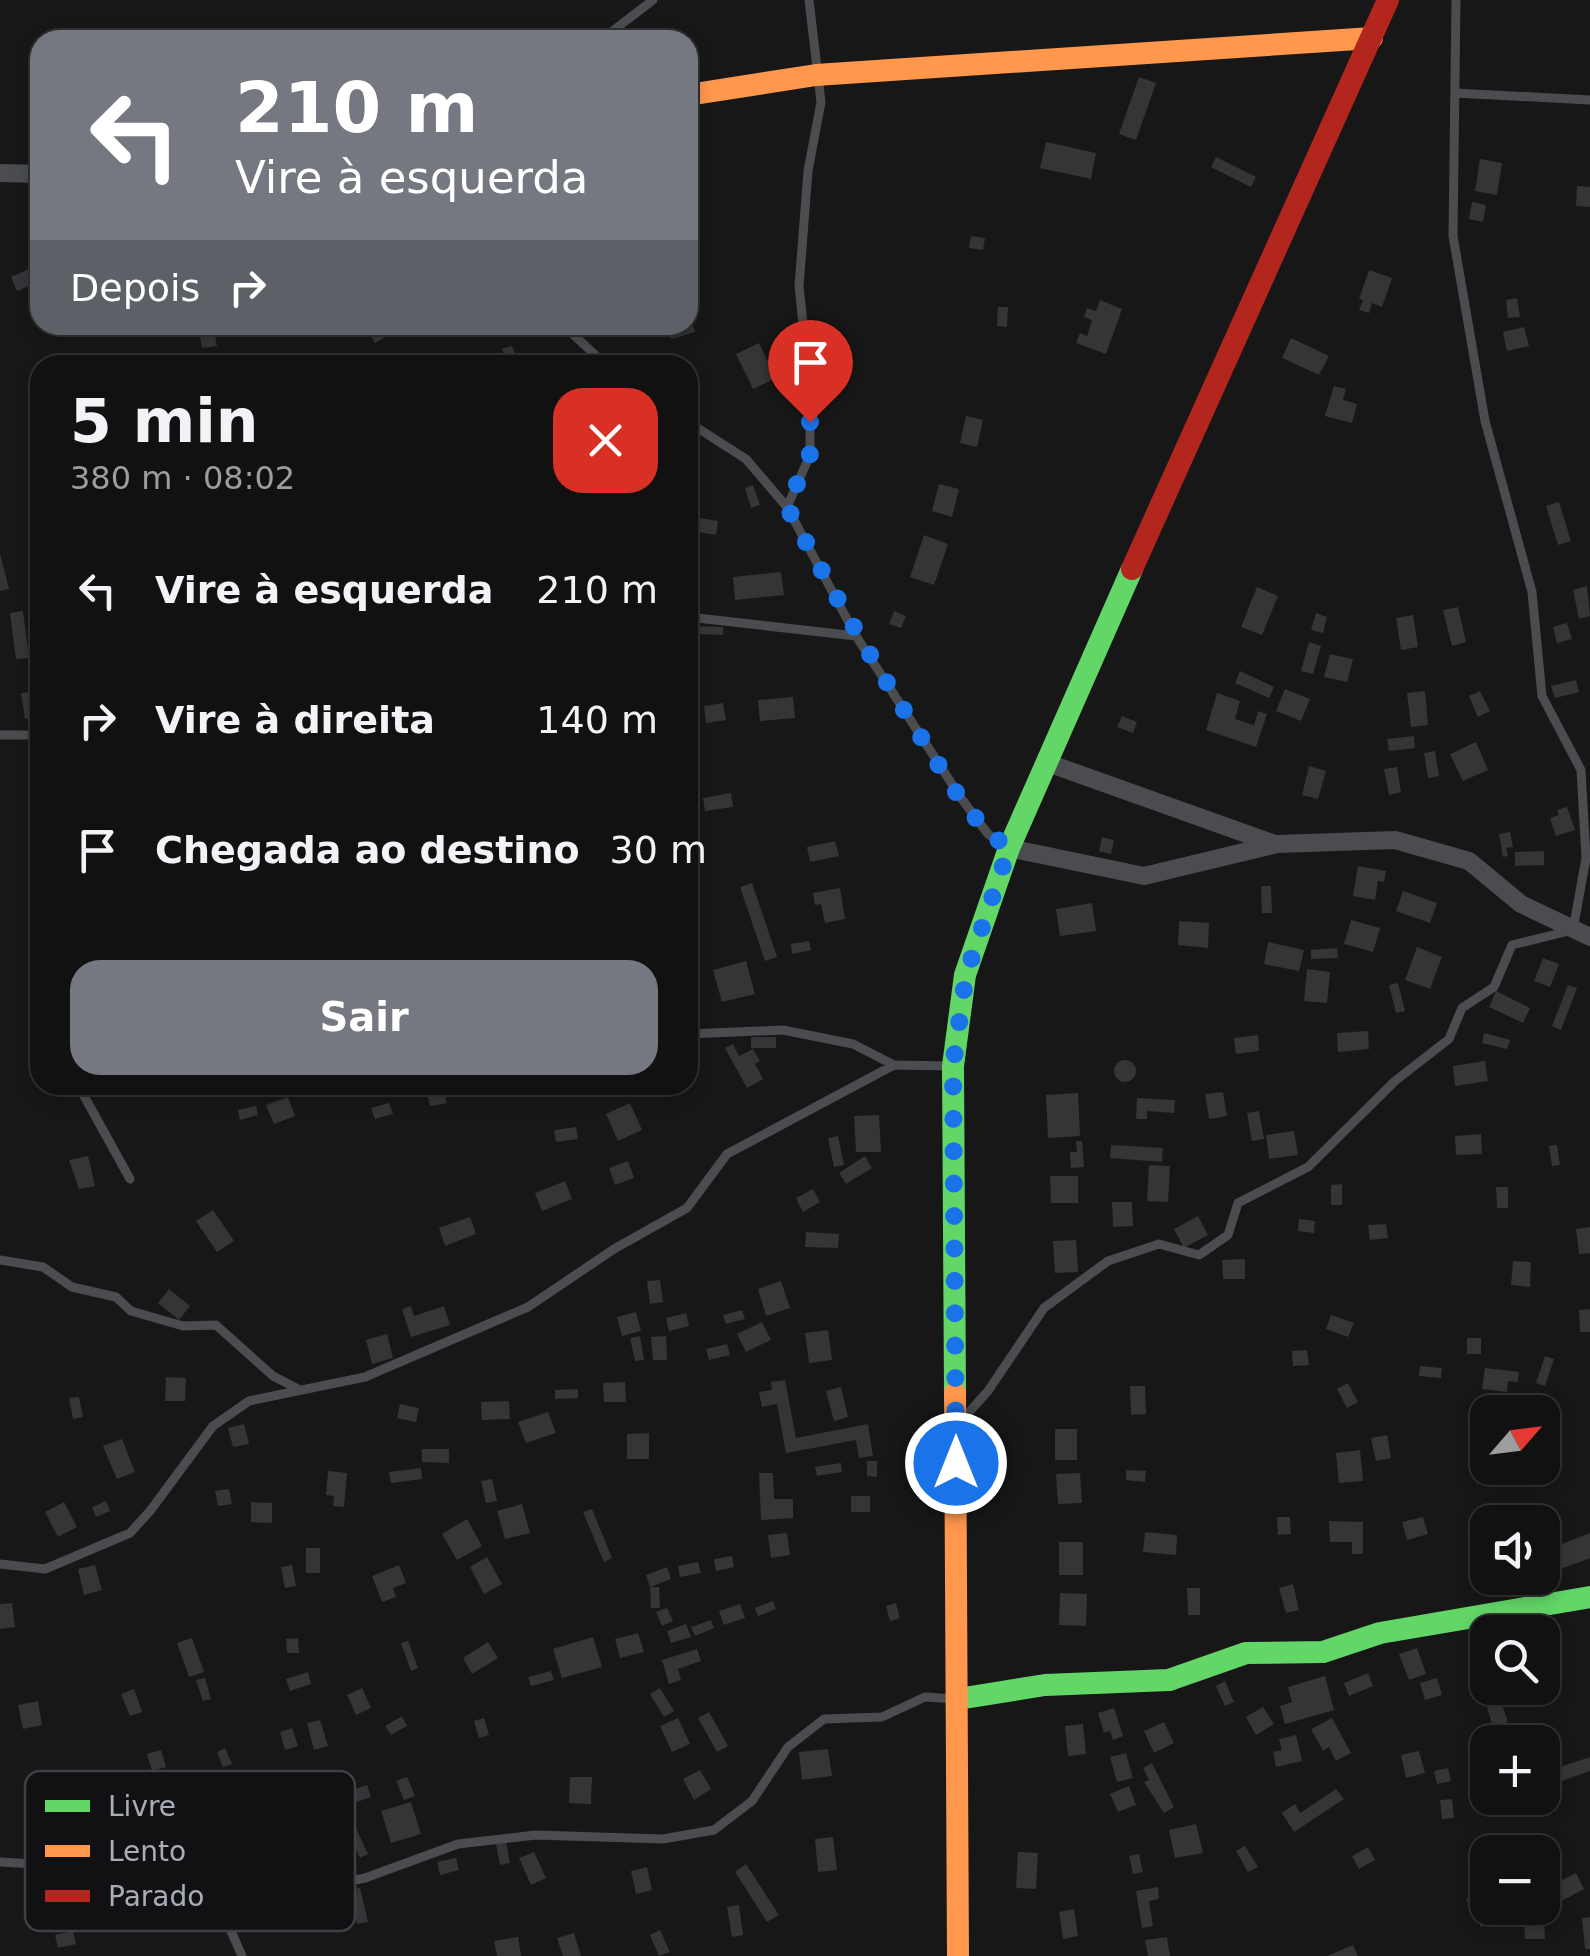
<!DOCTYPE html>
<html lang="pt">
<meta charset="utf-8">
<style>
:root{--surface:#111;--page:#1a1a1a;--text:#f1f3f6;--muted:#9c9d9f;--line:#303131;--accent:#757880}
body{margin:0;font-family:"DejaVu Sans",sans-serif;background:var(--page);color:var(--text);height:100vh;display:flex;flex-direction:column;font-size:38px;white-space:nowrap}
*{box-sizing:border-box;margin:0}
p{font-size:32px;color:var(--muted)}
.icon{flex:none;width:55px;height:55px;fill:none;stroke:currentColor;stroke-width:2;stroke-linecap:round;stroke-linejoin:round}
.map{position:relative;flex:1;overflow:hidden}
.panel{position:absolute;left:30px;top:355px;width:668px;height:740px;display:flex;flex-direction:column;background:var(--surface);border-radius:30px;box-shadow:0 5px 15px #0003,0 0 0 2px var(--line)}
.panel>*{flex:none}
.top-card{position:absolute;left:30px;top:30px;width:668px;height:305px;border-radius:30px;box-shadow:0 5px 15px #0003,0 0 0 2px var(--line);background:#757880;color:#fff;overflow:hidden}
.needle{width:65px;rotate:62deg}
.fabs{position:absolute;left:1470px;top:1395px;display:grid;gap:20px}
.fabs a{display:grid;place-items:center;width:90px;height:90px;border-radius:20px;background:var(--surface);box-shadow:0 5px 15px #0003,0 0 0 2px var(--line);font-size:50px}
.pin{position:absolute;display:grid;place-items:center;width:85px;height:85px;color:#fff;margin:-102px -42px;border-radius:50% 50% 50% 0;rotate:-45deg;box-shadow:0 0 10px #0007}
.pin .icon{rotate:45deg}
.me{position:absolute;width:110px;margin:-55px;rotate:0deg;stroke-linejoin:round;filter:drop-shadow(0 0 8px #0008)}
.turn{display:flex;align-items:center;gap:35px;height:210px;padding:0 40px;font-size:45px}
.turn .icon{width:130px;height:130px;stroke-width:2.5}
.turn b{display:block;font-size:70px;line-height:85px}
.then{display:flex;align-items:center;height:95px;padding:0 40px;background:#0003;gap:20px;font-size:38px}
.round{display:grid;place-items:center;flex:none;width:105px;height:105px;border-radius:30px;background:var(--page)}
.summary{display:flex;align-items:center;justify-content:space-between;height:170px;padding:0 40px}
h1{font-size:60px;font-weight:700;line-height:75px}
.button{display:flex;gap:20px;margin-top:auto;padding:20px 40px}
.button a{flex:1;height:115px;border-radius:30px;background:var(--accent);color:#fff;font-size:40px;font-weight:700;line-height:115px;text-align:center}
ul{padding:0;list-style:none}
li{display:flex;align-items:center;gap:30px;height:130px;padding:0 40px}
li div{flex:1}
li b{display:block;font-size:38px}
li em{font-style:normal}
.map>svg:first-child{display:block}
.building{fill:#343537}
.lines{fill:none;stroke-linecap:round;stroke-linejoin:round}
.lane{stroke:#4b4c50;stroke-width:9}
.street{stroke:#4b4c50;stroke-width:18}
.fast{stroke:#63d668;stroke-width:22}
.slow{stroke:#ff974d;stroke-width:22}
.jam{stroke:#b3261e;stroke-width:22}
.route{stroke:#1a73e8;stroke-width:18;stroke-dasharray:0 32.4}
.key{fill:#111113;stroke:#3e4045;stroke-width:2.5}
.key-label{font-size:28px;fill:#a8adb8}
</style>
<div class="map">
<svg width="1590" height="1956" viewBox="0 0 1590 1956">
<rect width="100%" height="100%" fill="#171717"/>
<!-- building -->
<path class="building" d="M1139 77 1156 83 1136 140 1119 134Z
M1046 142 1096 153 1091 179 1040 168Z
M1216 157 1256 177 1251 187 1211 167Z
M1480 159 1502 163 1497 195 1475 191Z
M1577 186 1590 187V207L1576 206Z
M1472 202 1486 205 1483 222 1469 219Z
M971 236 985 238 983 250 969 248Z
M31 268 37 283 17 291 11 277Z
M1369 270 1392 278 1382 307 1372 303 1369 313 1359 310 1363 300 1359 299Z
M1517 298 1520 317 1508 318 1506 300Z
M1100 300 1122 309 1106 354 1076 343 1080 333 1087 336 1092 320 1084 317 1087 308 1096 311Z
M998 307H1008L1007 327 997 326Z
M688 309 695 332 671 339 667 325H688Z
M198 325H213L217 346 202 348Z
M364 325H395L398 330 375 343Z
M1524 327 1529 346 1507 351 1503 332Z
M1291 338 1329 356 1319 375 1282 358Z
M759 343 776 378 753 389 736 354Z
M512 346 518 361 508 365 502 349Z
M128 355 130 365H100V362Z
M1334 386 1346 389 1343 400 1357 404 1352 423 1325 416Z
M966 416 983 420 977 447 960 443Z
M939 484 959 489 952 517 932 511Z
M753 485 760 505 751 508 745 488Z
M1559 502 1571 541 1558 545 1546 506Z
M700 518 718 521 716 535 698 532Z
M924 535 948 544 934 585 910 577Z
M0 554 9 589 0 591Z
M781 572 784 595 735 600 733 577Z
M1587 586 1590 616 1579 619 1573 590Z
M1257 587 1278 596 1262 635 1241 627Z
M1458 607 1466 642 1452 646 1443 610Z
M23 611 29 658 16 659 10 613Z
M894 611 906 616 901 628 889 624Z
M1316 613 1327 617 1323 633 1311 630Z
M1413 615 1418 647 1401 650 1396 618Z
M1567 623 1572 639 1557 643 1553 627Z
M694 626 723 627V635L694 634Z
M1309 642 1321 646 1313 674 1301 671Z
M1330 654 1353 659 1347 682 1324 677Z
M1240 671 1274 687 1269 698 1235 683Z
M1576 680 1579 692 1555 698 1551 686Z
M1285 689 1310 699 1301 721 1276 711Z
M39 691 40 717 25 719 21 693Z
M1425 691 1428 725 1411 727 1407 693Z
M1480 691 1490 711 1478 717 1469 696Z
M1217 693 1240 701 1235 719 1254 725 1258 711 1267 714 1256 747 1206 730Z
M793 697 795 718 760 721 758 700Z
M723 703 726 720 706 723 704 706Z
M1122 716 1137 722 1133 733 1117 727Z
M1414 736 1415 748 1389 751 1387 739Z
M1476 742 1488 770 1463 781 1450 754Z
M1435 751 1439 776 1428 778 1424 753Z
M1309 766 1326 771 1318 799 1302 795Z
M1397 767 1401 792 1389 795 1384 769Z
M731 793 733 807 705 811 703 798Z
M1567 807 1575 830 1556 836 1550 818 1559 815 1557 810Z
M1510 832 1513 847 1506 848 1508 856 1503 857 1499 834Z
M1102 837 1114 840 1111 854 1099 851Z
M835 841 839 856 810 862 807 847Z
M1544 851V865L1515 866V852Z
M1358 866 1386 871 1384 882 1378 881 1375 900 1353 896Z
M752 883 777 957 765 961 740 887Z
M1261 886H1271L1272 913H1262Z
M840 888 845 919 825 923 821 904 815 905 813 893Z
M1403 891 1437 903 1430 923 1396 911Z
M1092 903 1096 931 1060 936 1056 909Z
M1351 920 1380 928 1373 952 1344 944Z
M1179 921 1209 923 1208 948 1178 945Z
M809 941 811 950 792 954 791 944Z
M1268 942 1304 950 1299 971 1264 964Z
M1417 947 1442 957 1430 989 1405 980Z
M1337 948 1338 958 1311 959V950Z
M1543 958 1559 964 1550 987 1534 981Z
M746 961 755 994 722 1002 713 970Z
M1307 969 1330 972 1327 1003 1304 1001Z
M1398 983 1405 1011 1396 1013 1389 985Z
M1568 985 1577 988 1561 1030 1552 1026Z
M1496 991 1530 1008 1523 1023 1489 1007Z
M1368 1031 1369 1049 1338 1052 1337 1033Z
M1484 1033 1510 1040 1507 1049 1482 1043Z
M1258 1035 1259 1051 1236 1054 1234 1038Z
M751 1037H776V1048H751Z
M733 1044 739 1056 753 1049 760 1061 755 1064 763 1079 747 1088 725 1048Z
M1114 1071a11 11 0 1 1 22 0a11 11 0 1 1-22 0Z
M1485 1061 1488 1081 1455 1086 1453 1066Z
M444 1091 447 1103 430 1106 427 1094Z
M1223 1092 1227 1116 1209 1119 1205 1094Z
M1078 1093 1080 1136 1048 1138 1046 1095Z
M288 1097 295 1116 274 1124 266 1105Z
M1137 1098 1175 1100 1174 1113 1147 1111V1119H1136Z
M389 1103 393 1114 375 1119 371 1108Z
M630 1103 642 1130 618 1141 606 1114Z
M256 1106 258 1115 240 1120 238 1110Z
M1259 1111 1264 1139 1252 1141 1247 1113Z
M879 1115 881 1152H856L854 1116Z
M576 1127 578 1139 556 1142 554 1130Z
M1294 1131 1298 1155 1269 1159 1266 1135Z
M1481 1134 1482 1154 1456 1155 1455 1136Z
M838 1136 844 1165 834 1167 828 1138Z
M1076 1141H1082L1084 1167 1071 1168 1070 1152H1077Z
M1111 1145 1163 1148 1162 1162 1110 1158Z
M1557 1145 1560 1165 1552 1166 1549 1146Z
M88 1156 95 1186 79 1189 69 1160Z
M865 1156 872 1168 846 1184 839 1173Z
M628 1161 634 1178 615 1185 609 1168Z
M1149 1165 1170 1166 1168 1202 1147 1201Z
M1050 1176H1078V1203H1051Z
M565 1181 572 1199 542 1211 535 1193Z
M1342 1184V1205H1331V1185Z
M1496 1187H1508V1208H1497Z
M813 1189 820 1202 803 1212 796 1198Z
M1112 1202H1132L1133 1226 1113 1227Z
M213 1210 234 1241 217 1252 196 1221Z
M1198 1216 1208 1235 1184 1248 1174 1229Z
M470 1217 476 1234 445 1246 439 1228Z
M1299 1219 1315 1221 1314 1233 1298 1231Z
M1386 1224 1388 1238 1370 1240 1368 1225Z
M1590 1227V1253L1579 1254 1576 1229Z
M806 1232 839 1234 838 1248 805 1247Z
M1076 1240 1078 1272 1055 1273 1053 1241Z
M1245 1259V1279H1223L1222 1260Z
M1513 1261 1531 1262 1530 1287 1511 1285Z
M660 1280 663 1302 650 1304 647 1281Z
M781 1281 790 1308 766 1316 758 1289Z
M169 1289 190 1306 179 1320 158 1303Z
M411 1306 414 1316 444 1306 450 1325 411 1337 402 1309Z
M1590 1309V1332H1580L1579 1310Z
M742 1310 745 1319 726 1324 723 1315Z
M636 1312 641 1331 622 1336 617 1317Z
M686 1313 689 1326 669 1331 666 1318Z
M1331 1315 1354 1323 1348 1337 1326 1329Z
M762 1322 771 1340 746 1352 737 1334Z
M828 1330 832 1360 809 1363 805 1333Z
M387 1334 393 1358 372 1364 366 1340Z
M640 1336 644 1360 635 1361 630 1338Z
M666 1336 667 1360H653L651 1337Z
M1467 1338H1481V1354H1467Z
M727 1344 730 1355 709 1360 706 1349Z
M1307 1350 1309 1365 1293 1366 1292 1351Z
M1545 1356 1554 1359 1545 1386 1536 1383Z
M1420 1366 1442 1368 1441 1378 1419 1376Z
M1485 1368 1519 1372 1518 1382 1508 1381 1507 1392 1482 1389Z
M166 1377 186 1378 185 1401H165Z
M785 1380 796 1438 868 1424 873 1456 859 1458 856 1440 786 1453 777 1404 762 1407 759 1392 772 1390 771 1382Z
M625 1382 626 1402H604L603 1383Z
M1348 1383 1358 1402 1347 1408 1337 1389Z
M1130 1386H1145L1146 1414 1131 1415Z
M841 1387 848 1417 834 1421 826 1391Z
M578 1389V1398L555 1399V1390Z
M79 1397 83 1417 73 1419 69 1398Z
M509 1401 510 1419 482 1420 481 1402Z
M400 1404 419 1408 416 1422 397 1418Z
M548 1412 556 1433 526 1443 518 1422Z
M244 1424 249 1444 233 1447 228 1428Z
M1055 1429H1077V1460H1055Z
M649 1433V1459H627V1434Z
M1387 1435 1391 1458 1376 1461 1371 1438Z
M122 1439 135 1472 117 1479 103 1446Z
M422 1449H449V1463L422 1462Z
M1360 1450 1363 1481 1339 1483 1336 1453Z
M867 1461H877V1477L867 1476Z
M841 1463 842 1472 817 1476 815 1467Z
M1488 1463V1468H1508L1510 1480 1477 1484 1475 1465Z
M421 1468 422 1479 391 1483 389 1472Z
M1126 1470 1146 1471 1145 1482 1126 1480Z
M328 1471 347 1473 344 1507 333 1506 334 1496 326 1495Z
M759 1473H773L774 1499H793V1518L761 1520Z
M1080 1473 1082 1503 1058 1504 1056 1474Z
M492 1479 497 1501 486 1503 481 1481Z
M229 1489 232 1504 218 1506 215 1491Z
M851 1496H870V1512H851Z
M106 1501 110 1511 96 1517 92 1507Z
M64 1502 77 1527 58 1537 45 1512Z
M251 1502 272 1503V1523L251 1522Z
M522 1504 530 1533 505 1539 497 1511Z
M592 1509 612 1558 604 1562 583 1512Z
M1277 1517H1290L1291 1534 1278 1535Z
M1423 1517 1428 1534 1407 1540 1402 1522Z
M467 1519 482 1546 457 1560 442 1534Z
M1329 1521 1363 1522V1554H1352V1542H1330Z
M1145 1532 1177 1535 1176 1555 1143 1552Z
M787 1533 790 1555 771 1558 768 1535Z
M1590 1533V1558L1542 1576V1552Z
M1059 1542H1083V1575H1059Z
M306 1548H320V1573H306Z
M732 1556 734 1567 716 1571 714 1559Z
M487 1557 502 1584 484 1594 470 1567Z
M698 1562 701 1573 680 1577 678 1566Z
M95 1565 102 1590 84 1595 78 1569Z
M292 1565 296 1586 285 1588 281 1567Z
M399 1565 406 1583 393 1588 396 1597 382 1602 372 1576Z
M667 1567 671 1579 650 1587 646 1575Z
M1293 1584 1299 1610 1286 1613 1279 1588Z
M650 1587H659L660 1608H651Z
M1187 1588H1200V1615H1188Z
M1060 1593 1087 1594 1086 1626 1059 1625Z
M773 1601 776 1609 758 1616 755 1608Z
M12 1603 15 1627 0 1629V1604Z
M896 1603 900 1618 890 1621 886 1606Z
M740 1604 745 1618 724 1625 719 1611Z
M667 1608 673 1621 662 1626 656 1612Z
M711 1620 714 1628 695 1636 691 1627Z
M686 1624 691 1637 671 1643 667 1631Z
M638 1633 644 1652 620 1658 615 1639Z
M593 1637 602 1667 562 1678 553 1649Z
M192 1638 204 1672 189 1677 177 1643Z
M298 1638 299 1653H287L286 1639Z
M408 1641 418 1668 411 1671 401 1643Z
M488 1642 498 1658 472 1674 463 1658Z
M1417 1648 1426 1674 1409 1680 1399 1654Z
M697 1649 701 1661 678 1669 681 1680 669 1684 662 1660Z
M551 1671 554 1680 531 1686 528 1677Z
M308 1672 311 1684 290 1691 286 1679Z
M1368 1673 1373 1686 1349 1696 1344 1683Z
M1325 1676 1334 1710 1285 1724 1280 1706 1292 1702 1288 1687Z
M205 1678 211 1699 203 1701 196 1680Z
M1437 1678 1442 1695 1425 1700 1420 1683Z
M1225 1681 1234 1702 1225 1706 1216 1686Z
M362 1688 371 1708 356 1715 347 1695Z
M660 1688 674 1711 664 1717 650 1694Z
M134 1689 142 1712 130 1716 121 1694Z
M1499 1696 1508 1722 1493 1727 1485 1701Z
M38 1701 42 1725 23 1729 18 1705Z
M1263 1707 1274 1724 1256 1735 1246 1717Z
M1114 1708 1123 1736 1113 1740 1110 1731 1104 1733 1098 1713Z
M709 1712 728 1746 717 1752 698 1718Z
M402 1716 407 1726 391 1735 385 1726Z
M484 1718 489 1735 479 1738 474 1721Z
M678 1718 690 1744 672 1752 660 1726Z
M1332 1718 1351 1753 1336 1761 1329 1747 1323 1751 1311 1729Z
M320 1720 328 1746 314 1750 307 1723Z
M1164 1722 1174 1743 1154 1753 1144 1731Z
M1083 1724 1086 1754 1068 1756 1065 1726Z
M292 1728 298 1746 285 1750 280 1732Z
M1296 1735 1302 1761 1276 1767 1273 1752 1282 1750 1279 1739Z
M1552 1738 1557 1761 1542 1765V1741Z
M225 1748 232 1764 223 1767 217 1752Z
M828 1749 832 1776 802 1780 799 1752Z
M161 1750 166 1767 152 1771 147 1754Z
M1419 1751 1425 1773 1406 1778 1401 1755Z
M1126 1753 1133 1778 1117 1782 1110 1757Z
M1590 1757V1771L1542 1788V1773Z
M1152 1763 1174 1807 1164 1813 1144 1782 1149 1780 1143 1768Z
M1448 1768 1451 1781 1437 1784 1434 1771Z
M700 1770 711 1789 694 1800 683 1779Z
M407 1777 415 1796 404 1800 396 1781Z
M570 1777H592L591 1804 569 1803Z
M367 1785 371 1797 340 1808 346 1825 336 1828 326 1799Z
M1129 1786 1136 1805 1118 1812 1110 1794Z
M1336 1789 1344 1799 1294 1832 1282 1813 1295 1804 1300 1813Z
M1452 1799 1454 1818 1442 1819 1440 1800Z
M411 1802 421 1834 391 1843 381 1811Z
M1196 1824 1203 1853 1175 1858 1169 1830Z
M355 1826 368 1854 360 1858 347 1830Z
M1502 1833 1512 1852H1488V1862L1479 1845Z
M833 1837 837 1870 818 1872 815 1839Z
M506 1842 510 1863 500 1865 496 1844Z
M1245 1846 1258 1867 1248 1872 1236 1851Z
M1368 1847 1375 1860 1359 1869 1352 1856Z
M534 1852 546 1878 531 1885 519 1858Z
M1018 1852 1038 1853 1036 1889 1016 1888Z
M1139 1854 1143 1872 1133 1874 1129 1856Z
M456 1858 459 1870 440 1875 437 1862Z
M746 1864 779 1915 767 1922 735 1872Z
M647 1867 652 1890 636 1894 631 1871Z
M1576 1873 1584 1889 1556 1904 1547 1888Z
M1158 1887 1159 1899 1149 1901 1153 1926 1142 1928 1136 1891Z
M360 1888 368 1922 357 1924 349 1890Z
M1488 1888V1908H1503L1506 1913 1481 1927 1466 1899Z
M739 1905 743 1935 732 1937 727 1907Z
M1074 1909 1078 1936 1063 1939 1059 1912Z
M1590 1917V1949H1585L1582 1918Z
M1544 1921 1545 1939H1525L1524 1922Z
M660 1930 670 1952 659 1956 650 1935Z
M73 1931 76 1944 58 1948 55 1935Z
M574 1933 581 1956H563L557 1938Z
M518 1937 521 1956H497L494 1941Z
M1167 1937 1170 1956H1148L1145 1940Z
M1353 1945 1358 1956H1327Z"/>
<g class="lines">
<!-- lane -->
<path class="lane" d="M601 40 653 0
M1455 93 1590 100
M563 325 606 365
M688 422 746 459 787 507 856 636 961 798 988 834 1005 846
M787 507 810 455V390L799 286 808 171 821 102 809 0
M688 617 856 636
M0 735H40
M688 1034 783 1030 853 1044 894 1065
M78 1085 130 1179
M0 1260 43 1267 72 1287 116 1297 131 1311 183 1326 216 1325 273 1376 298 1389
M962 1420 988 1391 1044 1308 1108 1261 1159 1244 1199 1255 1228 1235 1238 1203 1308 1167 1395 1081 1449 1039 1462 1008 1494 987 1512 945 1573 930 1586 858 1581 770 1542 696 1532 592 1485 421 1453 236 1456 0
M0 1564 45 1569 130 1533 150 1511 213 1426 249 1401 365 1377 528 1307 614 1249 687 1208 727 1154 894 1065 951 1066
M0 1862 206 1874 273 1875 340 1883 365 1878 458 1844 536 1835 663 1839 714 1830 752 1801 788 1747 824 1719 882 1717 925 1697 956 1699
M206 1874 242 1956"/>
<!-- street -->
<path class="street" d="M0 173 40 174
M1045 762 1275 844
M1009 848 1144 876 1277 844 1395 840 1469 861 1521 904 1590 937"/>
<!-- fast -->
<path class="fast" d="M955 1393 953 1066 965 975 1009 848 1132 569
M958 1699 1045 1685 1169 1680 1246 1653 1323 1652 1380 1633 1590 1597"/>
<!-- slow -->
<path class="slow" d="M688 95 816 75 1372 38
M955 1393 958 1956"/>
<!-- jam -->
<path class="jam" d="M1132 569 1388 0"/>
</g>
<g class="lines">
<!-- route -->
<path class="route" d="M810 422V454L787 507C830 587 874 664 923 740 948 779 970 822 1009 848L966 975 953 1066 956 1463"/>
</g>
<!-- legend -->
<rect x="25" y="1771" width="330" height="160" rx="15" class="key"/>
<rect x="45" y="1800" width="45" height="12" fill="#63d668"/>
<rect x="45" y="1845" width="45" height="12" fill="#ff974d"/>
<rect x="45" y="1890" width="45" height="12" fill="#b3261e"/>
<g class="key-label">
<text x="108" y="1816">Livre</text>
<text x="108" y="1861">Lento</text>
<text x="108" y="1906">Parado</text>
</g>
</svg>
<div class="fabs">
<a><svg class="needle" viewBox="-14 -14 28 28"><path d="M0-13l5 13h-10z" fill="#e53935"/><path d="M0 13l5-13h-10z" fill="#9c9d9f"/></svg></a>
<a><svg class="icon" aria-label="sound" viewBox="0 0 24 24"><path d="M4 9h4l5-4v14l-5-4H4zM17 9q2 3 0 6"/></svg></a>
<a><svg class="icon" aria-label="search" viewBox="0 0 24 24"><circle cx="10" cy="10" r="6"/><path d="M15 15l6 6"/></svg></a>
<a>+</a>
<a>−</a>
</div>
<div class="pin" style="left:810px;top:422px;background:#d93025"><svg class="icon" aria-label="arrive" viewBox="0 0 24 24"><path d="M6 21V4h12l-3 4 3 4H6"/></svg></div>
<svg class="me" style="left:956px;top:1463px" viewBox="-20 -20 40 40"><circle r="17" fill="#1a73e8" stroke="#fff" stroke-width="3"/><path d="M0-11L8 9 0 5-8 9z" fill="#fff"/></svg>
<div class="top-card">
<div class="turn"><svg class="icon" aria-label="left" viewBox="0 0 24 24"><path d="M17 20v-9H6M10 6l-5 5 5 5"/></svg><div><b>210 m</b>Vire à esquerda</div></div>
<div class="then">Depois<svg class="icon" aria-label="right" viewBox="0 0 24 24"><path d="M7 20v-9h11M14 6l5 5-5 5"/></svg></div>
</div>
<section class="panel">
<div class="summary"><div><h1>5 min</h1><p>380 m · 08:02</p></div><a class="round" style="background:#d93025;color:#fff"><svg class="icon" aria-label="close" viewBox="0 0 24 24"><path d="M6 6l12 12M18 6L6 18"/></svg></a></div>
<ul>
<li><svg class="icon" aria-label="left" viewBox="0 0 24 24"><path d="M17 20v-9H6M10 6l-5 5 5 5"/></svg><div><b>Vire à esquerda</b></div><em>210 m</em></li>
<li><svg class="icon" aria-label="right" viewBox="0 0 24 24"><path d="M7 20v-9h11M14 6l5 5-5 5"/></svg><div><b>Vire à direita</b></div><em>140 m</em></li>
<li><svg class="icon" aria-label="arrive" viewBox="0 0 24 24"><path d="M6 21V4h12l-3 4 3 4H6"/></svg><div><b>Chegada ao destino</b></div><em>30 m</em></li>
</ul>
<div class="button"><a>Sair</a></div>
</section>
</div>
